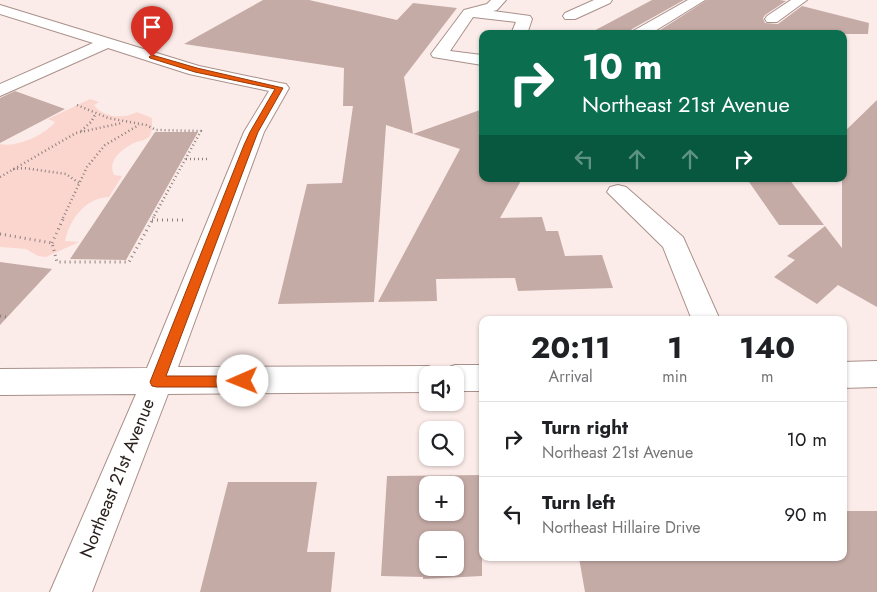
<!DOCTYPE html>
<meta charset="utf-8">
<style>
:root{--surface:#fff;--page:#f2f2f2;--text:#202124;--muted:#757577;--line:#e0e0e0}
body{margin:0;font-family:Jost,sans-serif;background:var(--page);color:var(--text);height:100vh;display:flex;flex-direction:column;font-size:19px;white-space:nowrap}
*{box-sizing:border-box;margin:0}
p{font-size:16px;color:var(--muted)}
.icon{flex:none;width:28px;height:28px;fill:none;stroke:currentColor;stroke-width:2;stroke-linecap:round;stroke-linejoin:round}
.map{position:relative;flex:1;overflow:hidden}
.drawer{position:absolute;left:479px;top:316px;width:368px;height:245px;display:flex;flex-direction:column;background:var(--surface);border-radius:10px;box-shadow:0 1px 4px #0004}
.drawer>*{flex:none}
.banner{position:absolute;left:479px;top:30px;width:368px;height:152px;border-radius:10px;box-shadow:0 1px 4px #0004;background:#0b6e4f;color:#fff;overflow:hidden}
.tools{position:absolute;left:419px;top:366px;display:grid;gap:10px}
.tools a{display:grid;place-items:center;width:45px;height:45px;border-radius:10px;background:var(--surface);box-shadow:0 1px 4px #0004;font-size:25px}
.pin{position:absolute;display:grid;place-items:center;width:42px;height:42px;color:#fff;margin:-51px -21px;border-radius:50% 50% 50% 0;rotate:-45deg;box-shadow:0 0 5px #0007}
.pin .icon{rotate:45deg}
.me{position:absolute;width:55px;margin:-28px;rotate:269deg;stroke-linejoin:round;filter:drop-shadow(0 0 4px #0008)}
.turn{display:flex;align-items:center;gap:18px;height:105px;padding:0 20px;font-size:22px}
.turn .icon{width:65px;height:65px;stroke-width:2.5}
.turn b{display:block;font-size:35px;line-height:42px}
.lanes{display:flex;align-items:center;height:48px;padding:0 20px;background:#0003;justify-content:center;gap:25px;direction:ltr}
.lanes .off{opacity:.35}
.eta{display:flex;justify-content:space-evenly;align-items:center;height:85px;text-align:center}
.eta b{font-size:30px;font-weight:700;line-height:35px}
ul{padding:0;list-style:none}
li{display:flex;align-items:center;gap:15px;height:75px;padding:0 20px;border-top:1px solid var(--line)}
li div{flex:1}
li b{display:block;font-size:19px}
li em{font-style:normal}
.map>svg:first-child{display:block}
.green{fill:#fbd6cf}
.building{fill:#c5aba6;fill-rule:evenodd}
.lines{fill:none;stroke-linecap:round;stroke-linejoin:round}
.minor-casing{stroke:#a9908b;stroke-width:2}
.path-far1{stroke:#8c7f7d;stroke-width:2.5;stroke-dasharray:1 3;stroke-linecap:butt}
.path{stroke:#8c7f7d;stroke-width:3;stroke-dasharray:1 4;stroke-linecap:butt}
.minor{fill:#fff;fill-rule:evenodd}
.route{fill:#ea580c;stroke:#983908}
.labels{text-anchor:middle;dominant-baseline:central;stroke-width:4;stroke-linejoin:round;paint-order:stroke}
.street-label{font-size:18px;fill:#2a201e;stroke:#fff}
</style>
<div class="map">
<svg width="877" height="592" viewBox="0 0 877 592">
<rect width="100%" height="100%" fill="#fcece9"/>
<!-- green -->
<path class="green" d="M90 99 99 102 94 105C103 118 124 119 137 112L152 118C152 125 153 133 148 138 145 140 140 141 136 142 123 148 107 160 114 175L122 176 109 197C85 198 70 219 65 241L79 242 46 257 38 256 26 249 0 247V144C16 148 45 135 55 122L48 119Z"/>
<!-- building -->
<path class="building" d="M263 0H309L397 20 413 3 457 8 404 77 413 134 480 110 482 105V179H522L500 218 542 217 546 231H558L565 256 602 255 613 288 518 291 515 278 436 279 437 301 378 302 460 149 386 125 374 302 278 304 307 184 342 183 353 106H343L344 68 184 44Z
M652 0H684L632 29 628 34H588Z
M707 0H780L786 1 765 15 763 18 765 23 778 24 802 6 869 23 868 34H654Z
M15 91 65 109 0 143V98Z
M877 100V307L838 285 817 304 774 277 795 260 787 256 825 226 842 248V134Z
M155 132H198L126 260 70 259Z
M747 179H789L824 225H779Z
M0 262 52 269 0 325Z
M482 475V576L423 579V577L381 576 387 476ZM428 485H455V512H428ZM428 540H455V568H428Z
M228 482H317L307 552H335L331 592H200Z
M842 511H877V592H585L579 558H842Z"/>
<g class="lines">
<!-- minor casing -->
<g class="minor-casing">
<path id="minor" d="M491 0H506L497 10 493 11 530 16 532 19 527 34H511L516 22 473 17 450 51 482 55V65L433 57 431 54 464 10 487 4Z
M594 0H612L610 3 575 19H565L563 16 565 13Z
M688 0H705L650 34H630L633 31Z
M791 0H807L777 22H767L765 19 767 16Z
M0 5 199 66 280 83 286 84 289 88 264 132 178 367 428 366 439 370 441 374 444 369 455 365H482V391H455V375H428V392L168 394 92 592H50L136 394 0 395V369L147 368 244 132 269 91 189 74 108 48 0 96V84L93 43 0 14Z
M618 185 626 187 683 237 720 320H692L663 247 607 192 610 187Z
M877 361V387L842 388V362Z"/>
</g>
<!-- path-far1 -->
<path class="path-far1" d="M77 105 108 118 146 125 156 130 201 131 153 218
M81 131 91 122 96 113
M186 159H210
M13 169 24 168 66 174 79 183
M0 177 76 133 122 123
M63 218 87 167 105 145 139 125"/>
<!-- path -->
<path class="path" d="M152 220H187
M0 234 52 243 57 262H129L154 217
M52 243 64 217
M0 316 7 317"/>
<!-- minor -->
<use href="#minor" class="minor"/>
</g>
<!-- route -->
<path class="route" d="M152 55 197 68 283 88 258 132 253 145 166 376H243L248 377 249 381 248 385 243 387H157L152 386 150 382 244 145 250 132 275 89 195 72 150 58 149 57Z"/>
<g class="labels">
<!-- street labels -->
<g class="street-label">
<text transform="translate(117 478) rotate(-68)">Northeast 21st Avenue</text>
</g>
</g>
</svg>
<div class="tools">
<a><svg class="icon" aria-label="sound" viewBox="0 0 24 24"><path d="M4 9h4l5-4v14l-5-4H4zM17 9q2 3 0 6"/></svg></a>
<a><svg class="icon" aria-label="search" viewBox="0 0 24 24"><circle cx="10" cy="10" r="6"/><path d="M15 15l6 6"/></svg></a>
<a>+</a>
<a>−</a>
</div>
<div class="pin" style="left:152px;top:57px;background:#d93025"><svg class="icon" aria-label="arrive" viewBox="0 0 24 24"><path d="M6 21V4h12l-3 4 3 4H6"/></svg></div>
<svg class="me" style="left:243px;top:381px" viewBox="-20 -20 40 40"><circle r="19" fill="#fff"/><path d="M0-13L10 11 0 6-10 11z" fill="#ea580c"/></svg>
<div class="banner">
<div class="turn"><svg class="icon" aria-label="right" viewBox="0 0 24 24"><path d="M7 20v-9h11M14 6l5 5-5 5"/></svg><div><b>10 m</b>Northeast 21st Avenue</div></div>
<div class="lanes"><svg class="icon off" aria-label="left" viewBox="0 0 24 24"><path d="M17 20v-9H6M10 6l-5 5 5 5"/></svg><svg class="icon off" aria-label="ahead" viewBox="0 0 24 24"><path d="M12 20V5M6 11l6-6 6 6"/></svg><svg class="icon off" aria-label="ahead" viewBox="0 0 24 24"><path d="M12 20V5M6 11l6-6 6 6"/></svg><svg class="icon" aria-label="right" viewBox="0 0 24 24"><path d="M7 20v-9h11M14 6l5 5-5 5"/></svg></div>
</div>
<section class="drawer">
<div class="eta">
<div><b>20:11</b><p>Arrival</p></div>
<div><b>1</b><p>min</p></div>
<div><b>140</b><p>m</p></div>
</div>
<ul>
<li><svg class="icon" aria-label="right" viewBox="0 0 24 24"><path d="M7 20v-9h11M14 6l5 5-5 5"/></svg><div><b>Turn right</b><p>Northeast 21st Avenue</p></div><em>10 m</em></li>
<li><svg class="icon" aria-label="left" viewBox="0 0 24 24"><path d="M17 20v-9H6M10 6l-5 5 5 5"/></svg><div><b>Turn left</b><p>Northeast Hillaire Drive</p></div><em>90 m</em></li>
</ul>
</section>
</div>
